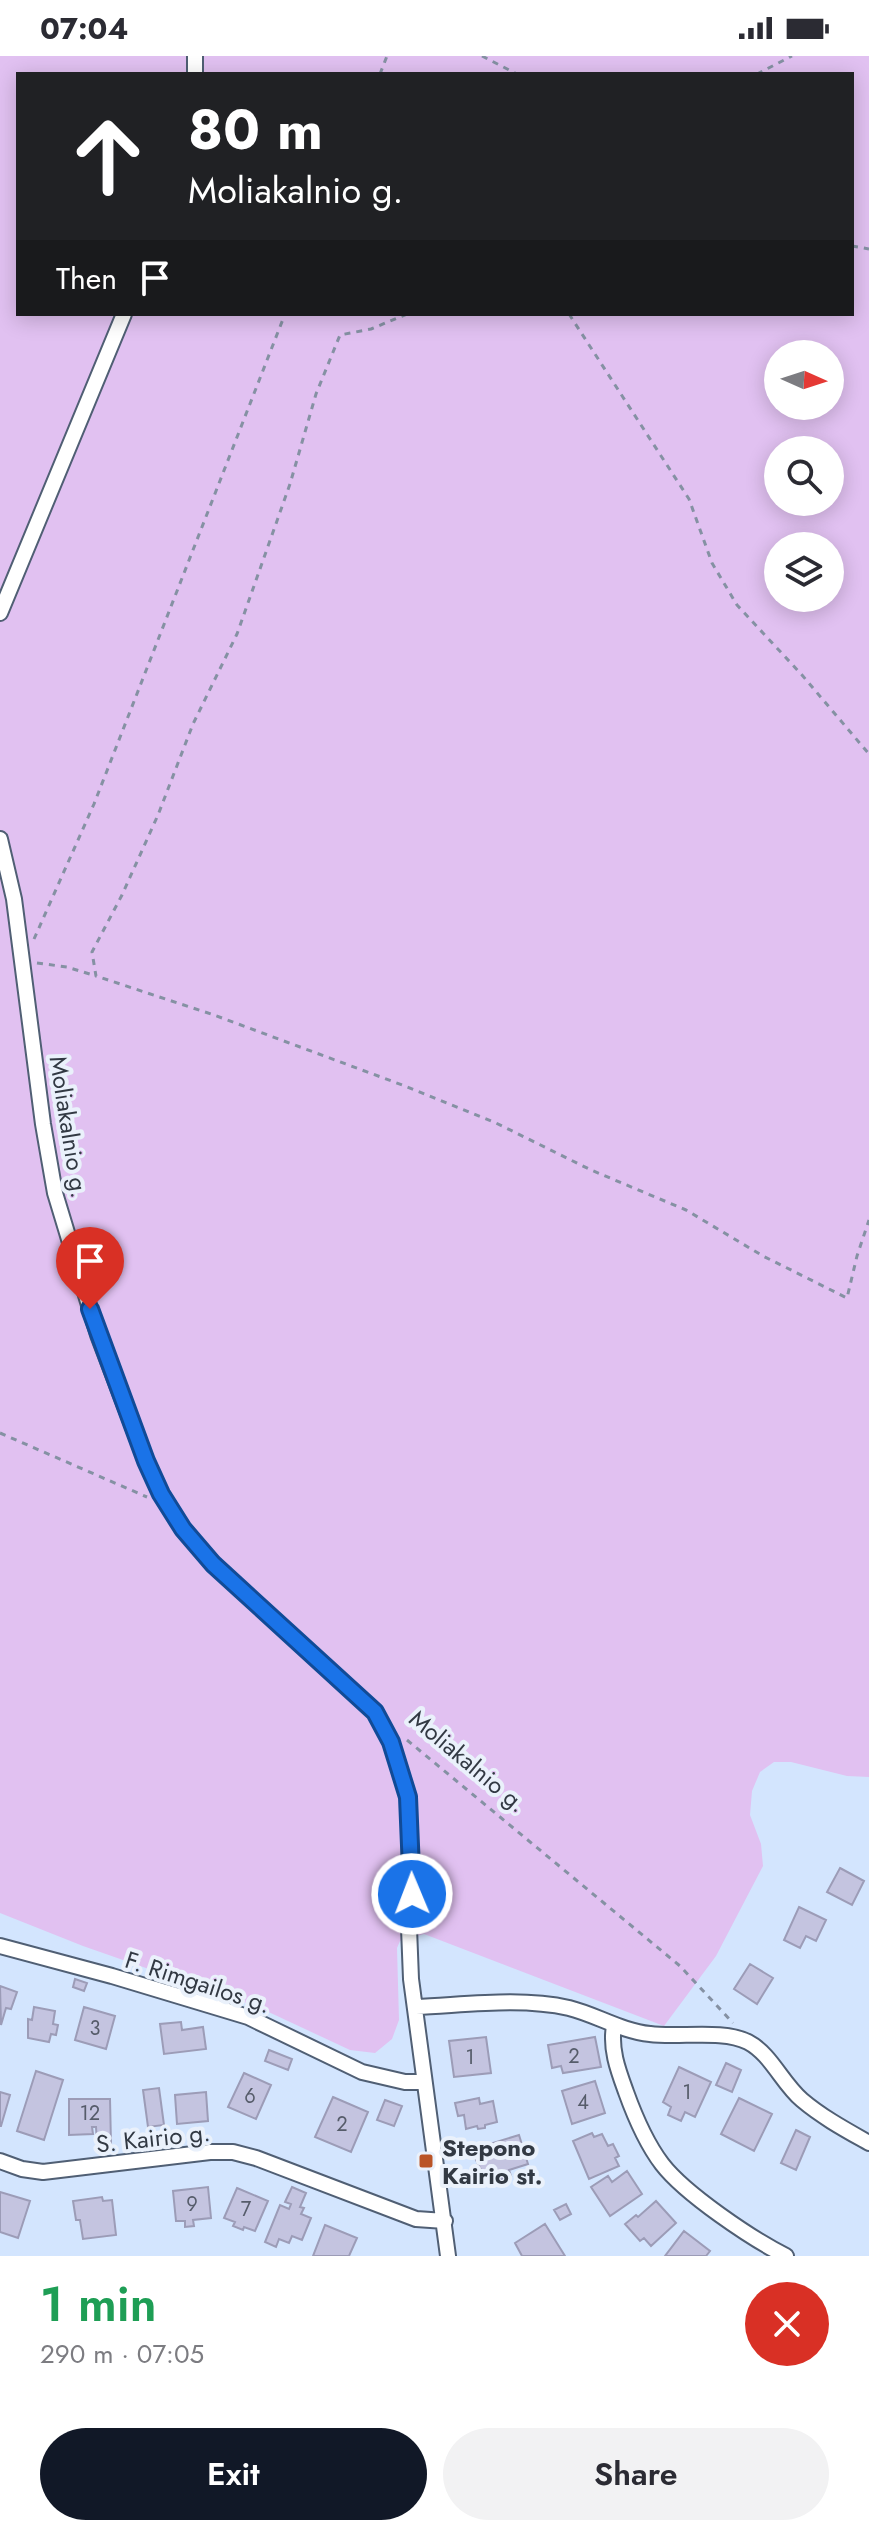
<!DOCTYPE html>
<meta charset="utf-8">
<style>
:root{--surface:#fff;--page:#f2f2f3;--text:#2b2b33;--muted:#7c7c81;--accent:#111827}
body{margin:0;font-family:Jost,sans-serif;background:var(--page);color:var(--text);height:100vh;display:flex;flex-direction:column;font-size:30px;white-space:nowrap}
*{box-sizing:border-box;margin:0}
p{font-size:26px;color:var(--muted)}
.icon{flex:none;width:44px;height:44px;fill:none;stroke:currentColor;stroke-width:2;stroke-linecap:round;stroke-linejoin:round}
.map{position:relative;height:2200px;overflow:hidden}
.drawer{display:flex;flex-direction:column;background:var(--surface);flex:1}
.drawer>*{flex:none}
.guide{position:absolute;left:16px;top:16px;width:838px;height:244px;border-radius:0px;box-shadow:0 4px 20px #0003;background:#202124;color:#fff;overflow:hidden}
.needle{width:52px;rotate:93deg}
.buttons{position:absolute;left:764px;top:284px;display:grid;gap:16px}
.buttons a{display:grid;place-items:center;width:80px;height:80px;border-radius:50%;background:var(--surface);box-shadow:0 4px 20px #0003;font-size:40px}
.pin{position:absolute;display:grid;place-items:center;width:68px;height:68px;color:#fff;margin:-82px -34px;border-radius:50% 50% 50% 0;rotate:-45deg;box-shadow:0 0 8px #0007}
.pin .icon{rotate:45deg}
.me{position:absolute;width:88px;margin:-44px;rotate:359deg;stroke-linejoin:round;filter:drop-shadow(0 0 6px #0008)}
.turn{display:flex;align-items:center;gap:28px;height:168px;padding:0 40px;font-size:36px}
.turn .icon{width:104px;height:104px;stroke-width:2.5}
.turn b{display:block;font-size:56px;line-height:68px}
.then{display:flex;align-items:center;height:76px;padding:0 40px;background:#0003;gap:16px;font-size:30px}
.round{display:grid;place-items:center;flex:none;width:84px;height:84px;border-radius:42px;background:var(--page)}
.headline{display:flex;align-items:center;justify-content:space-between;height:136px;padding:0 40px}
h1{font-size:48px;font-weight:600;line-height:60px;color:#1e9e55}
.cta{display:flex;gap:16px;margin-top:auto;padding:16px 40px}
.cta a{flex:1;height:92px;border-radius:48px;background:var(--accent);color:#fff;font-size:32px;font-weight:600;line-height:92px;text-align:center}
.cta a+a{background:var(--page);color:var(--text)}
.status{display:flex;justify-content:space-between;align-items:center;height:56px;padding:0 40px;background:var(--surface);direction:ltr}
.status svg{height:22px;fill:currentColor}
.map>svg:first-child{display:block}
.green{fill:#e1c1f1;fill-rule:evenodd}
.building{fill:#c4c4e0;stroke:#9c9cb7;stroke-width:2}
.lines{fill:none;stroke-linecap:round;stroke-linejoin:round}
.minor-casing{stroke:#505f74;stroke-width:18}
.path{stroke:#8591a3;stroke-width:3;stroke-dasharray:6 6;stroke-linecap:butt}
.minor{stroke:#fff;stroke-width:14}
.route-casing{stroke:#114b97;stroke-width:20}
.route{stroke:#1a73e8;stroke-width:14}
.poi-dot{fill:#ba5426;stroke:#eaf1fb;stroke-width:3}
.labels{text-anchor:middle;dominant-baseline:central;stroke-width:8;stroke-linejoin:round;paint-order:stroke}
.number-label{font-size:20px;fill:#565c6a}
.street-label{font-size:24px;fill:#323943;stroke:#eaf1fb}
.poi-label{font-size:24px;font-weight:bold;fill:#323943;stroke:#eaf1fb;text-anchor:start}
</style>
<div class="status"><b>07:04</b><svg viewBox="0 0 49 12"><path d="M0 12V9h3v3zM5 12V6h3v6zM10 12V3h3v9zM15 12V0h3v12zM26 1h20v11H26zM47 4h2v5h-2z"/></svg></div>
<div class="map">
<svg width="869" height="2200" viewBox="0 0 869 2200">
<rect width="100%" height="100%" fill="#d3e5fe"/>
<!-- green -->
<path class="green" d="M0 0H869V1721L847 1720 791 1706H774L760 1716 752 1735 750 1759 761 1788 763 1810 716 1900 664 1970 424 1878 400 1885 397 1892 399 1964 392 1983 375 1997 350 1994 260 1952 83 1890 0 1857ZM18 18H852V258H18ZM778 298H830V350H778ZM778 394H830V446H778ZM778 490H830V542H778Z"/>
<!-- building -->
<path class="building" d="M840 1812 864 1825 852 1849 827 1836Z
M799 1851 826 1864 816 1885 806 1880 800 1892 784 1884Z
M750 1908 773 1922 757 1948 734 1933Z
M75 1923 87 1927 84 1935 73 1931Z
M0 1930 17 1936 11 1953 6 1952 1 1969Z
M34 1951 55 1955 53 1968 58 1969 56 1979 51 1978 49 1986 28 1982V1963L32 1964Z
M84 1951 115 1960 106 1993 75 1984Z
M181 1966 182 1974 203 1971 206 1993 164 1998 160 1968Z
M486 1981 491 2017 454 2021 449 1985Z
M595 1981 601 2011 563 2017 561 2010 552 2012 548 1989Z
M269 1994 292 2003 288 2014 265 2005Z
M726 2007 741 2014 732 2036 716 2029Z
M679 2011 711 2026 695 2061 685 2056 681 2065 668 2059 671 2051 663 2046Z
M36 2015 63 2024 44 2084 17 2075Z
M244 2017 271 2029 256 2063 228 2051Z
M595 2025 605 2057 572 2068 562 2035Z
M159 2032 164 2069 148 2071 143 2034Z
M0 2036 10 2039 1 2070H0Z
M206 2036 208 2065 177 2068 175 2039Z
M333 2041 368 2056 351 2096 315 2081Z
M479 2042 480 2048 493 2045 497 2066 485 2069V2072L478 2073 477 2070 466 2073 464 2059 458 2060 455 2047Z
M739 2042 772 2058 754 2095 721 2078Z
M69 2043H110L111 2088 97 2089 96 2071H92L93 2078 69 2079Z
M385 2044 402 2050 394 2070 377 2064Z
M796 2074 810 2081 796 2114 781 2107Z
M592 2077 594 2081 602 2078 608 2090 613 2088 619 2100 615 2102 619 2110 589 2123 573 2085Z
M519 2079 528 2108 509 2114 511 2120 488 2128 476 2104 480 2103 477 2092Z
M627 2115 642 2138 610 2160 591 2131 608 2120 612 2126Z
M208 2131 211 2162 193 2164 194 2170 185 2171V2165H176L173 2135Z
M292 2131 306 2137 300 2151 304 2152 301 2158 311 2162 302 2184 292 2180 289 2187 279 2183 276 2191 265 2186 280 2149 289 2153 291 2148 285 2146Z
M237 2132 268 2145 255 2175 244 2171 243 2174 233 2170 235 2166 224 2162Z
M0 2136 30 2145 18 2182 0 2176Z
M102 2141 103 2145 112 2144 116 2179 83 2183 80 2164H76L73 2145Z
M656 2145 676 2167 651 2190 644 2182 640 2185 625 2168 636 2159 638 2161Z
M566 2148 571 2158 560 2164 554 2154Z
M545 2168 565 2200H522L515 2187Z
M325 2169 357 2182 349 2200H313Z
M684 2175 710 2195 706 2200H665Z"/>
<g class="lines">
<!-- minor casing -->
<g class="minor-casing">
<path id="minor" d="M195 18V0
M0 557 124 258
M0 783 14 843 43 1068 55 1137 98 1279 146 1405 161 1438 183 1473 213 1508 375 1656 391 1686 408 1741 412 1838 409 1872 411 1923 448 2200
M0 1890 112 1920 248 1961 362 2016 405 2026H424
M416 1951C465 1949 520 1941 569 1952 597 1959 621 1975 650 1978 678 1982 723 1973 748 1986 771 1998 782 2027 802 2044 822 2061 846 2074 869 2087
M614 1970C610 1993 618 2014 626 2036 635 2061 646 2087 662 2108 685 2138 752 2183 786 2200
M0 2105 22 2113 43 2116 210 2096H233L256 2102 416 2163 445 2165"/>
</g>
<!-- path -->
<path class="path" d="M482 0 517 18
M380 18 387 0
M757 18 792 0
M852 190 869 193
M407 258 371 273 340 279 316 338 290 428 237 578 193 668 158 759 122 839 92 896 96 920 214 959 405 1030 496 1067 591 1114 686 1154 763 1200 847 1242 857 1200 869 1164
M569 258 689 443 712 507 737 549 802 619 869 698
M34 883 94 748 285 258
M37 907 67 911 96 920
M0 1377 147 1441
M407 1684 680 1910 733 1967"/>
<!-- minor -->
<use href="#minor" class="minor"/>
</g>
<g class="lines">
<!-- route casing -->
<g class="route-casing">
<path id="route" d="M90 1253 146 1405 161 1438 183 1473 213 1508 375 1656 391 1686 408 1741 412 1838"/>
</g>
<!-- route -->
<use href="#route" class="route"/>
</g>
<!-- markers -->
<rect class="poi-dot" x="418" y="2097" width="16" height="16" rx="4"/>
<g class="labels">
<!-- number labels -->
<g class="number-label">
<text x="95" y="1972">3</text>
<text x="574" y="2000">2</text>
<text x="470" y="2001">1</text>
<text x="687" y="2036">1</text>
<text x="250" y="2040">6</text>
<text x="583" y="2046">4</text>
<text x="90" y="2057">12</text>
<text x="342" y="2068">2</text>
<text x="192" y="2148">9</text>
<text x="246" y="2153">7</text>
</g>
<!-- street labels -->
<g class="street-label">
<text transform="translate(69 1071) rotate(81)">Moliakalnio g.</text>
<text transform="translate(468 1705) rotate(40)">Moliakalnio g.</text>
<text transform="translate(198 1926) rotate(18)">F. Rimgailos g.</text>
<text transform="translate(153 2082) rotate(-6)">S. Kairio g.</text>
</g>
<!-- poi labels -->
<g class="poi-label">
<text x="442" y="2091">Stepono<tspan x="442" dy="28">Kairio st.</tspan></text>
</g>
</g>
</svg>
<div class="buttons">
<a><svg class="needle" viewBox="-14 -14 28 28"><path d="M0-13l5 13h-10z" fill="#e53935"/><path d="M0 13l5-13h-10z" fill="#7c7c81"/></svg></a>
<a><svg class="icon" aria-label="search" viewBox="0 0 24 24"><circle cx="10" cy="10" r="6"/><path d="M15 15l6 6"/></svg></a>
<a><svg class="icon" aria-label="layers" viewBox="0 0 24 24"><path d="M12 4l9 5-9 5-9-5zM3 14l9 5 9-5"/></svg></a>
</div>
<div class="pin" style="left:90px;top:1253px;background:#d93025"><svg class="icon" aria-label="arrive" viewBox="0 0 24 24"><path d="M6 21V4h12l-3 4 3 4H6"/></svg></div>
<svg class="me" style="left:412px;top:1838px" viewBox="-20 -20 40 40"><circle r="17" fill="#1a73e8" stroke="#fff" stroke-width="3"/><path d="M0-11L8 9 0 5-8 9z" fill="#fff"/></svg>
<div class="guide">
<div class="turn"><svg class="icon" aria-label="ahead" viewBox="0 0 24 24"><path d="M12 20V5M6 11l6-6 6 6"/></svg><div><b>80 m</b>Moliakalnio g.</div></div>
<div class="then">Then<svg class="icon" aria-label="arrive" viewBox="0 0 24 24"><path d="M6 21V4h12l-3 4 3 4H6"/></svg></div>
</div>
</div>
<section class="drawer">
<div class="headline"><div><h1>1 min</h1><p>290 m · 07:05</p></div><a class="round" style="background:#d93025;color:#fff"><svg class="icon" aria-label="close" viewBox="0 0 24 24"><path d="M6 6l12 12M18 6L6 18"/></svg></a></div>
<div class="cta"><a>Exit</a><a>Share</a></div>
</section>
